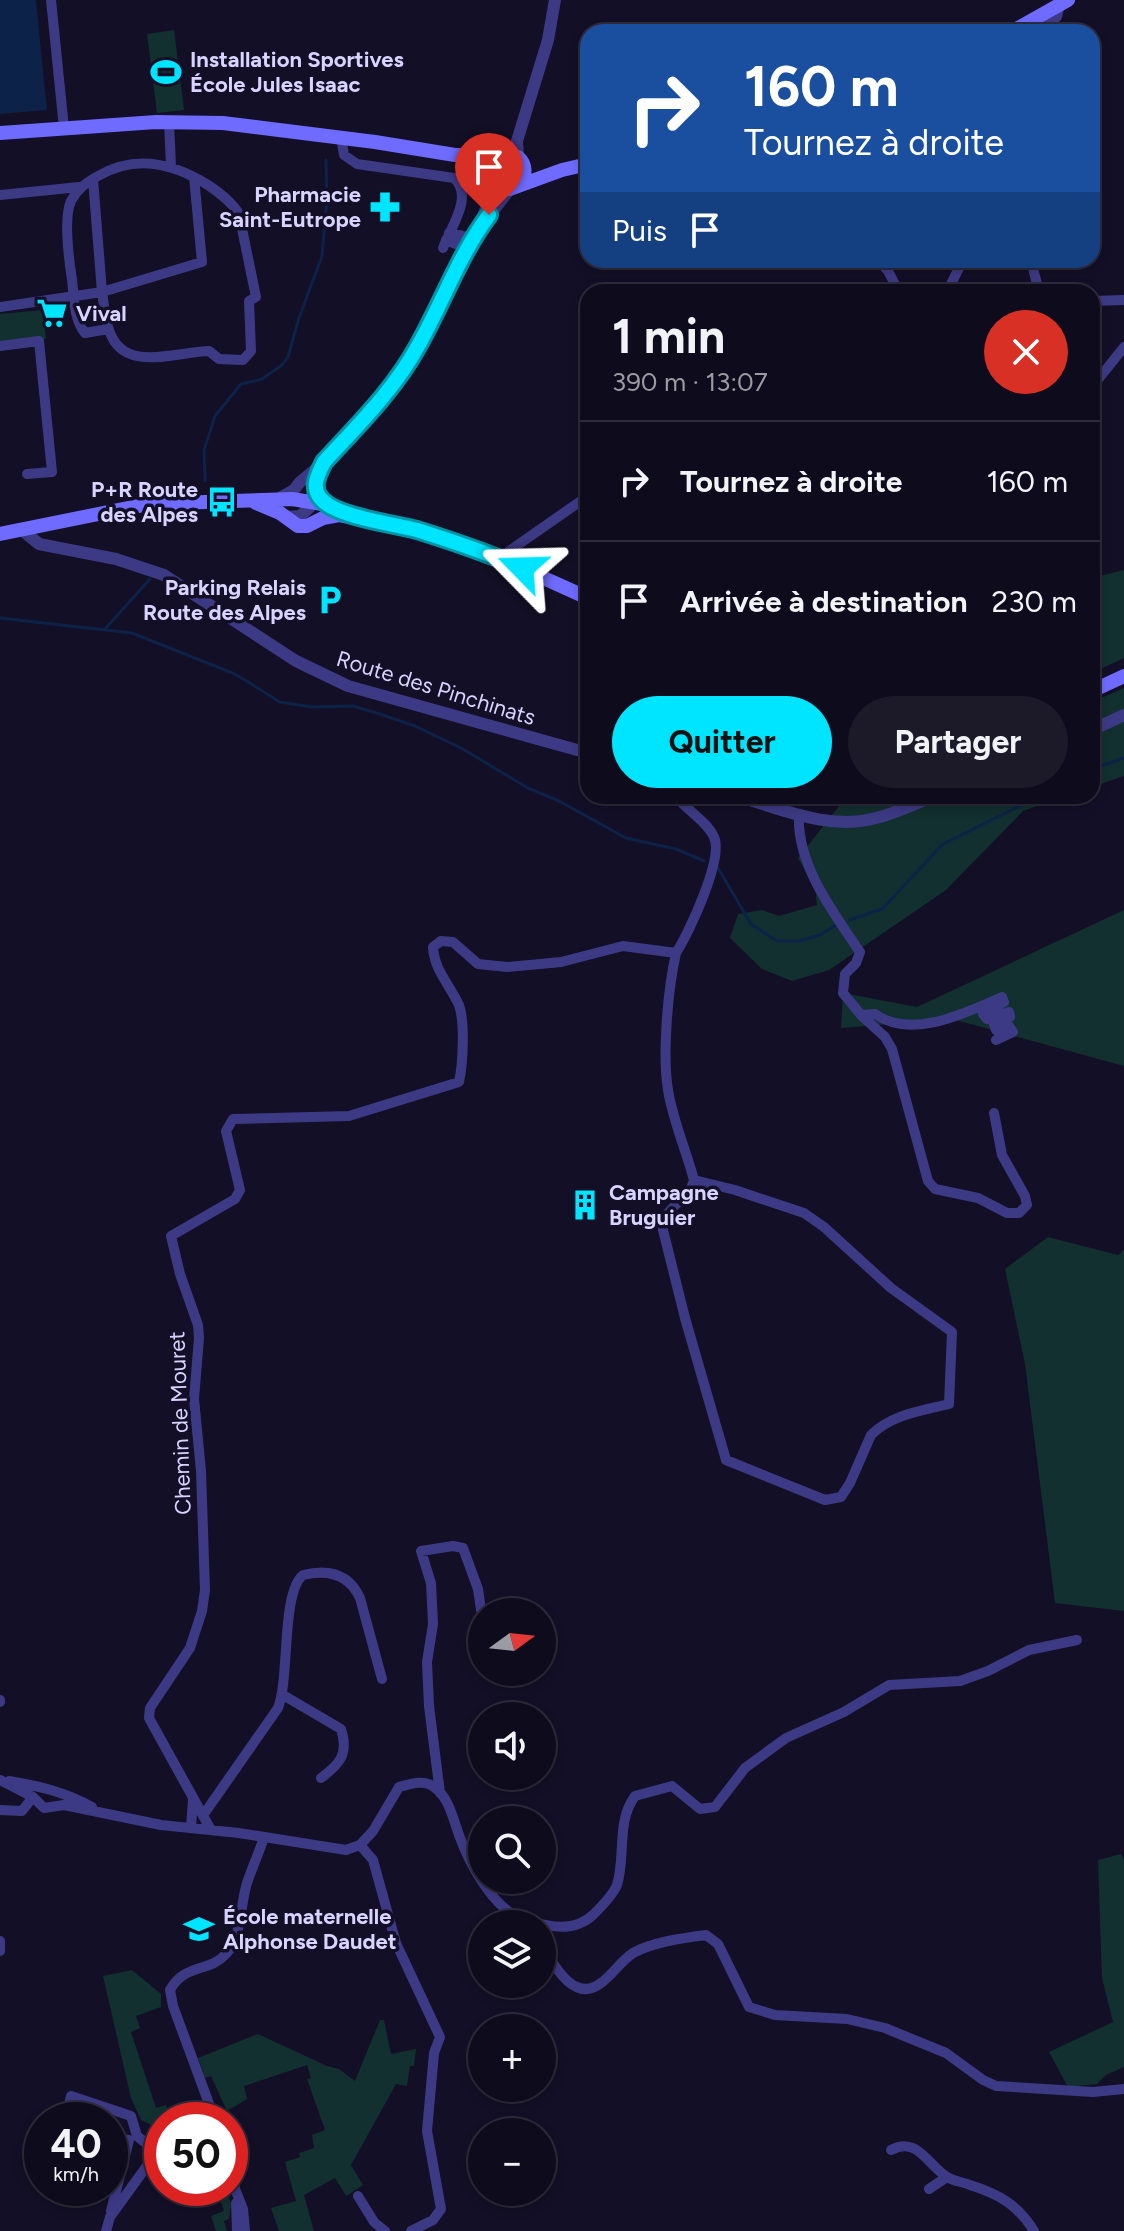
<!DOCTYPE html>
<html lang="fr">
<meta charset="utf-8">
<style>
:root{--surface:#0e0b1c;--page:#1c1929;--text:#f1f3f6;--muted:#9b9ba3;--line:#2e2b3b;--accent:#00e5ff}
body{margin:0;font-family:Figtree,sans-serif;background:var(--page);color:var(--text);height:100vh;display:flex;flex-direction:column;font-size:30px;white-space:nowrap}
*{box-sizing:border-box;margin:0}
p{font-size:26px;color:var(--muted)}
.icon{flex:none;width:44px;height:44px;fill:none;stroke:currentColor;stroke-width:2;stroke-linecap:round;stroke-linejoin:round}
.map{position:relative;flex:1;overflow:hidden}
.drawer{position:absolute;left:580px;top:284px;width:520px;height:520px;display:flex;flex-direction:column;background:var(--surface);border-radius:24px;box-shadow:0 4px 12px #0003,0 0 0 2px var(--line)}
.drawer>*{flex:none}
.hud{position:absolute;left:580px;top:24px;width:520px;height:244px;border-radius:24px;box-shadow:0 4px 12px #0003,0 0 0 2px var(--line);background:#1a4fa0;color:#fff;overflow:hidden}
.needle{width:52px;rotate:75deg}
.tools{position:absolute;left:468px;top:1598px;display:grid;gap:16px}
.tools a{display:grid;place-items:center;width:88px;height:88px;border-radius:50%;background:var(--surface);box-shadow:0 4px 12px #0003,0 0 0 2px var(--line);font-size:40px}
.speed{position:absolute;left:24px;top:2102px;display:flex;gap:16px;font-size:40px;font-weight:700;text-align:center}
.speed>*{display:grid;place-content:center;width:104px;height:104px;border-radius:50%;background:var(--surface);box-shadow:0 4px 12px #0003,0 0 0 2px var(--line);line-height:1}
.speed small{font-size:20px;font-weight:400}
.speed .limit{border:12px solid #d22;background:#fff;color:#111}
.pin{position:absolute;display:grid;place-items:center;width:68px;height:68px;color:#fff;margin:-82px -34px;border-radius:50% 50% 50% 0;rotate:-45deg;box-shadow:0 0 8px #0007}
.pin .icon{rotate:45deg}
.me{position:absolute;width:88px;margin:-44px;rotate:292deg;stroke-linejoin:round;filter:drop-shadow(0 0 6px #0008)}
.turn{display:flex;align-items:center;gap:28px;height:168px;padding:0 32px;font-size:36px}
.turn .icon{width:104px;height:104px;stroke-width:2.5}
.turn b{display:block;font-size:56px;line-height:68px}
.then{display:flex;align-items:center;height:76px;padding:0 32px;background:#0003;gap:16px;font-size:30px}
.round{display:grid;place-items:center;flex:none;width:84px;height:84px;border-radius:42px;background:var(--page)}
.head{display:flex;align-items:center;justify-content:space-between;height:136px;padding:0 32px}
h1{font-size:48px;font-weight:700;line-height:60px}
.action{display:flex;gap:16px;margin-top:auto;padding:16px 32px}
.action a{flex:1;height:92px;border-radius:48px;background:var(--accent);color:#111;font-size:32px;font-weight:700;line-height:92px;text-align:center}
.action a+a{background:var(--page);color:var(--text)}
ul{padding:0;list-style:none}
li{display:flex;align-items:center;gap:24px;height:120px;padding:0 32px;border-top:2px solid var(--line)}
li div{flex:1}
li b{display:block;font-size:30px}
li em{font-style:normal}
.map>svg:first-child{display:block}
.green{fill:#12302f}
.water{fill:#0c2248}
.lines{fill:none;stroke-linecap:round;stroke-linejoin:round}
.stream{stroke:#0c2248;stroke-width:3}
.minor-tunnel{stroke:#312d47;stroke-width:10;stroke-dasharray:10 5;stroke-linecap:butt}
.minor{stroke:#3d3a85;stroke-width:10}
.tertiary{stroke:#3d3a85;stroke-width:12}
.secondary{stroke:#6f6bff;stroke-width:14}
.route-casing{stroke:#0095a6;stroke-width:20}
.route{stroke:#00e5ff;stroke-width:14}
.labels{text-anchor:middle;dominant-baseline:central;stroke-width:7;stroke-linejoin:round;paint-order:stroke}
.poi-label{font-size:22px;font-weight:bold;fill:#d9d4ff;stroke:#130f26;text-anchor:start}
.street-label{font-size:22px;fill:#d9d4ff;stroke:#130f26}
</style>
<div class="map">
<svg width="1124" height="2231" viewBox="0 0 1124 2231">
<rect width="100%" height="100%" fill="#130f26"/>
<!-- green -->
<path class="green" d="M174 30 184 110 157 113 147 34Z
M43 310 46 339 0 344V314Z
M1124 570V658L1092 673V578Z
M1124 688V776L1092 787V702Z
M847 796H1066L1023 811 946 890 829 970 792 981 762 969 730 938 738 914 762 910 779 916 817 905 815 887 798 858Z
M1124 910V1066L952 1019 841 1028 843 993 917 1007Z
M1048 1237 1118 1255 1124 1250V1611L1055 1603 1025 1364 1005 1269Z
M1121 1854 1124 1860V2067L1106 2075 1097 2084 1068 2087 1049 2052 1113 2022 1102 1978 1098 1860Z
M132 1970 161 1994V2007L136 2016 140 2028 131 2032 156 2108 166 2105 171 2118 198 2108 202 2120H162V2130L141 2120 131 2098 103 1976Z
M380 2020H384L391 2054 416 2049 414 2066H410L407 2086 396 2084 351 2165 363 2185 346 2196 335 2178 304 2195 314 2231H279L271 2208 296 2201 285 2162 300 2157 299 2153 314 2148 312 2135 325 2130 307 2079 311 2078 307 2065 244 2086 247 2099 227 2111 211 2076 205 2078 198 2058 258 2034 327 2066 339 2069 355 2081Z
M216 2188H226L231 2204 229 2219 224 2221 227 2231H216L211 2216 224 2211Z"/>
<!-- water -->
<path class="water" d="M0 0H36L47 110 0 114Z"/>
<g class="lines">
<!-- stream -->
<path class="stream" d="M205 481 204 450 215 416 241 384 262 379 282 365 288 357 299 318 322 256 327 199 326 160
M0 618 132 633 235 674 280 702 311 707 353 706 380 714 415 726 461 748 528 788 559 801 626 838 676 849 704 861
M105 629 150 579
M1092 769 1124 758
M718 868 751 924 777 941H799L820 935 836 925
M850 920 882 909 943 844 1040 796"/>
<!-- minor-tunnel -->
<path class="minor-tunnel" d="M110 2137 122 2139"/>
<!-- minor -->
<path class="minor" d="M51 0 64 128
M1039 32 1057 17 1060 4
M169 122 171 166
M341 137 344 155 357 164 454 178C474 196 451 227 443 248
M93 179 102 292 202 262 194 177
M0 195 79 187
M449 233 472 238
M446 240 467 249
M801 260 812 265 830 260
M878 260 888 271 899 292
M1031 260 1039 292
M947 292 963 260
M1092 301 1124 300
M0 307 102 292C104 304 105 318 109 330 123 374 175 352 209 351L219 359 243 360 251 351 249 301 256 297 239 214C232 202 220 193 208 185 173 163 136 154 98 176 86 183 78 188 71 201 63 218 69 260 72 280 74 296 74 321 85 333L108 329
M0 346 39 341 52 472 27 474
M1092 387 1124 347
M499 558 588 496
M799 814C796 864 833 912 860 952L856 963 845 974 843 993 861 1015 875 1014C912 1040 965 1013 1002 997L1004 1002 983 1014 987 1019 1009 1012 1010 1017 994 1025 996 1030 1009 1026 1013 1032 996 1040
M676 953C668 989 662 1053 668 1090 673 1121 686 1150 694 1180 689 1202 662 1206 663 1230L685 1318 726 1460 825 1500 841 1497 850 1483 871 1435C892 1414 922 1411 949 1404L952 1332 891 1288 824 1227 804 1213 735 1190 694 1180
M861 1015 885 1037 892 1049 928 1181 935 1189 978 1198 1007 1213H1019L1027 1205 1025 1196 1002 1155 994 1113
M283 1695 341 1729C349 1754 340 1764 321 1778
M0 1700V1702
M0 1780 33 1797 44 1808 64 1805 161 1825 239 1833 346 1850 360 1845 373 1831 399 1787C410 1784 424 1779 434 1787 449 1797 453 1819 459 1835 469 1863 494 1911 525 1920 550 1927 574 1933 594 1914 602 1906 613 1895 617 1885 626 1856 616 1822 635 1796L672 1786 700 1809 715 1807 745 1768 786 1738 844 1712 889 1685 960 1681 988 1671 1029 1650 1077 1640
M9 1781C39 1786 65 1792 92 1807
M440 1793 429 1706 427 1662 433 1624 431 1583 421 1551 453 1546 463 1548 478 1589 481 1610
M0 1810 22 1811 33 1797
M204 1814 278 1708C290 1678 281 1593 303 1575 328 1569 349 1574 360 1598L382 1679
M191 1828 193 1799
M211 1830 149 1718 150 1708 190 1648 202 1611 205 1590 201 1471 194 1399 199 1338 198 1325 180 1274 171 1236 235 1199 240 1190 226 1131 233 1119 349 1116 459 1082C463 1064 465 1022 459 1005 450 985 434 970 433 947L441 941 453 942 478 964 507 967 561 962 623 946 676 953C689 933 724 858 714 837 707 821 686 810 676 796
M360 1845 373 1860 396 1943 440 2037 434 2053 427 2131 441 2209 433 2220 411 2231
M0 1941V1951
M542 1946C554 1965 574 2004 601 1983 613 1974 621 1961 633 1953 653 1942 683 1938 706 1935L718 1944 749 2007 775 2015 847 2019 885 2028 946 2053 983 2080 996 2086 1093 2092 1124 2089
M65 2120 71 2096 131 2116 137 2136 157 2152 110 2217 106 2231
M215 2120 173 2006 170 1990C185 1963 209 1973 226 1954 242 1937 240 1905 247 1883 252 1868 259 1853 264 1837
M891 2150C917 2136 927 2164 947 2177 953 2181 963 2182 970 2185 999 2194 1018 2205 1034 2231
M230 2176 243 2209 245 2231
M929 2189 947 2177
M358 2196 374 2222 385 2231
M236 2203 237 2231
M111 2211 129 2140 122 2139"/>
<!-- tertiary -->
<path class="tertiary" d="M518 157 517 141 548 40 555 0
M482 218 496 185
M278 499 294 490 300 482 324 462 387 393 418 348 472 238 510 189
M286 517 300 516 309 508 317 476 323 465
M22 530 39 544 116 559 164 575 296 661 348 686 588 753
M1092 730 1124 715
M737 796C781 809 830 831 876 818 896 813 915 804 934 796"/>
<!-- secondary -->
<path class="secondary" d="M1011 32 1068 0
M0 133 156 122 223 123 375 142 455 155H501
M521 183C526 173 527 165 518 157L504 154C493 159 489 168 492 180L503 188 510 189 562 170 588 164
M256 503 280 513 298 526H307L323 518 339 515 413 529 499 558 588 598
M0 534 138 506 176 503 292 499 328 505 363 518
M1092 691 1124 676"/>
</g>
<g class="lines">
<!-- route casing -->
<g class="route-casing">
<path id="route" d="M489 215C459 255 443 302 418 346 394 390 357 426 324 462 317 476 310 489 323 501 339 517 394 524 417 530 452 541 488 553 522 568"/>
</g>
<!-- route -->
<use href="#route" class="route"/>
</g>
<!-- icons -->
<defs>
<g id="stadium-bare" transform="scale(2.4)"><path d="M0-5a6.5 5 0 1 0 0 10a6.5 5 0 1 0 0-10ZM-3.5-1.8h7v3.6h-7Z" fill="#00e5ff" stroke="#130f26" stroke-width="2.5" paint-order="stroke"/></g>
<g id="pharmacy-bare" transform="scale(2.4)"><path d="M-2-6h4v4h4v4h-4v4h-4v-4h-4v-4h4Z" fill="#00e5ff" stroke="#130f26" stroke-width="2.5" paint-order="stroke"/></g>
<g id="supermarket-bare" transform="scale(2.4)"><path d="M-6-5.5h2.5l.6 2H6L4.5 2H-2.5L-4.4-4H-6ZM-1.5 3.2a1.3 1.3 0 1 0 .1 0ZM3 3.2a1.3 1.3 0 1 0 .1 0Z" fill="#00e5ff" stroke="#130f26" stroke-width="2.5" paint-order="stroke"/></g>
<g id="bus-bare" transform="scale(2.4)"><path d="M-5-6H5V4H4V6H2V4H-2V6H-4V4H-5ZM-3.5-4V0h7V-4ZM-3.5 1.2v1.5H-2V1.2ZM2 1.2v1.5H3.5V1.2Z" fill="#00e5ff" stroke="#130f26" stroke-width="2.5" paint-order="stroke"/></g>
<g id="parking-bare" transform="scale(2.4)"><path d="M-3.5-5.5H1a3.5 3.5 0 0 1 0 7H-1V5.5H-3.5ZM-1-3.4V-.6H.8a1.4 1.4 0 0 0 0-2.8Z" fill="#00e5ff" stroke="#130f26" stroke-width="2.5" paint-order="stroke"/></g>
<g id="building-bare" transform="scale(2.4)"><path d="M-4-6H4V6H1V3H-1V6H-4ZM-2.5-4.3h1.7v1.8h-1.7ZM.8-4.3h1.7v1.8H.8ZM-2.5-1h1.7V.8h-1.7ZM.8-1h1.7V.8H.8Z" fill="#00e5ff" stroke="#130f26" stroke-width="2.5" paint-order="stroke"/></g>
<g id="school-bare" transform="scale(2.4)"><path d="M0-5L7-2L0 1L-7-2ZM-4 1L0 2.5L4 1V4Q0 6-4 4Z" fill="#00e5ff" stroke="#130f26" stroke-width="2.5" paint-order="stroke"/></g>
</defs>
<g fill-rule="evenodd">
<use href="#stadium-bare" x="166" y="72"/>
<use href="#pharmacy-bare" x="385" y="207"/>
<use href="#supermarket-bare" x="52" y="313"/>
<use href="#bus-bare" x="222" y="502"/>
<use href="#parking-bare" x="330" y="600"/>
<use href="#building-bare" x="585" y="1205"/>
<use href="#school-bare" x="199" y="1929"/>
</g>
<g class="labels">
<!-- poi labels -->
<g class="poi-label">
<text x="190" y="59">Installation Sportives<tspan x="190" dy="25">École Jules Isaac</tspan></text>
<text x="361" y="194" text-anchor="end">Pharmacie<tspan x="361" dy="25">Saint-Eutrope</tspan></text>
<text x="76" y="313">Vival</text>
<text x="198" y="489" text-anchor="end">P+R Route<tspan x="198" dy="25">des Alpes</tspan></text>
<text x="306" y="587" text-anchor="end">Parking Relais<tspan x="306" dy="25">Route des Alpes</tspan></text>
<text x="609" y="1192">Campagne<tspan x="609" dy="25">Bruguier</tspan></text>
<text x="223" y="1916">École maternelle<tspan x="223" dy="25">Alphonse Daudet</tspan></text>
</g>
<!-- street labels -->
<g class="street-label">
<text transform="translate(436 688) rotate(17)">Route des Pinchinats</text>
<text transform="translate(180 1423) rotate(-92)">Chemin de Mouret</text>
</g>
</g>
</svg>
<div class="tools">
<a><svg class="needle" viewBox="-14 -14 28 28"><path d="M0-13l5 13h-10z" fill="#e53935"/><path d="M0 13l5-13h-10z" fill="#9b9ba3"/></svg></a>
<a><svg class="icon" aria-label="sound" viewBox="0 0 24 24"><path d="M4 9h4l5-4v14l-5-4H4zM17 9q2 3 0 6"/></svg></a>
<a><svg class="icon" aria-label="search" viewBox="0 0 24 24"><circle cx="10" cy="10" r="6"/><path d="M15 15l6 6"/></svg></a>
<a><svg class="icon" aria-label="layers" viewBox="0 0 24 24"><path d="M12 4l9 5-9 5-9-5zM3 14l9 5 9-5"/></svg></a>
<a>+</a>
<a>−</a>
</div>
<div class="speed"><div>40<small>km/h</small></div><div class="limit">50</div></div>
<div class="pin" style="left:489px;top:215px;background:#d93025"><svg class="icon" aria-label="arrive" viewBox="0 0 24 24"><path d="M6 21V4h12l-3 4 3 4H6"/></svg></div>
<svg class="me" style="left:522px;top:568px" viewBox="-20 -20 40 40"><path d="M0-17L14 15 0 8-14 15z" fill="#00e5ff" stroke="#fff" stroke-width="4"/></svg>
<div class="hud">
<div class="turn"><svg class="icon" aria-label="right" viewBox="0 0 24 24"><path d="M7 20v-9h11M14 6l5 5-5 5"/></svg><div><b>160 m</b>Tournez à droite</div></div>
<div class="then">Puis<svg class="icon" aria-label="arrive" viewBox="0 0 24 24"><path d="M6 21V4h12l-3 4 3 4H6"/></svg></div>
</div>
<section class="drawer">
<div class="head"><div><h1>1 min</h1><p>390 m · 13:07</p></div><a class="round" style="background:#d93025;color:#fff"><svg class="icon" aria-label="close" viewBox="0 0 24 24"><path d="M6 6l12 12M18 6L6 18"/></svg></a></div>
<ul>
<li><svg class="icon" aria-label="right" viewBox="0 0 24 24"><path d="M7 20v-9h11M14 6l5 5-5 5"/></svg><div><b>Tournez à droite</b></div><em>160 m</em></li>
<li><svg class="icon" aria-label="arrive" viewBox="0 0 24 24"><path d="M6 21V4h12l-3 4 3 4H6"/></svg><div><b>Arrivée à destination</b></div><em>230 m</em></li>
</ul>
<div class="action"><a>Quitter</a><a>Partager</a></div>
</section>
</div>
